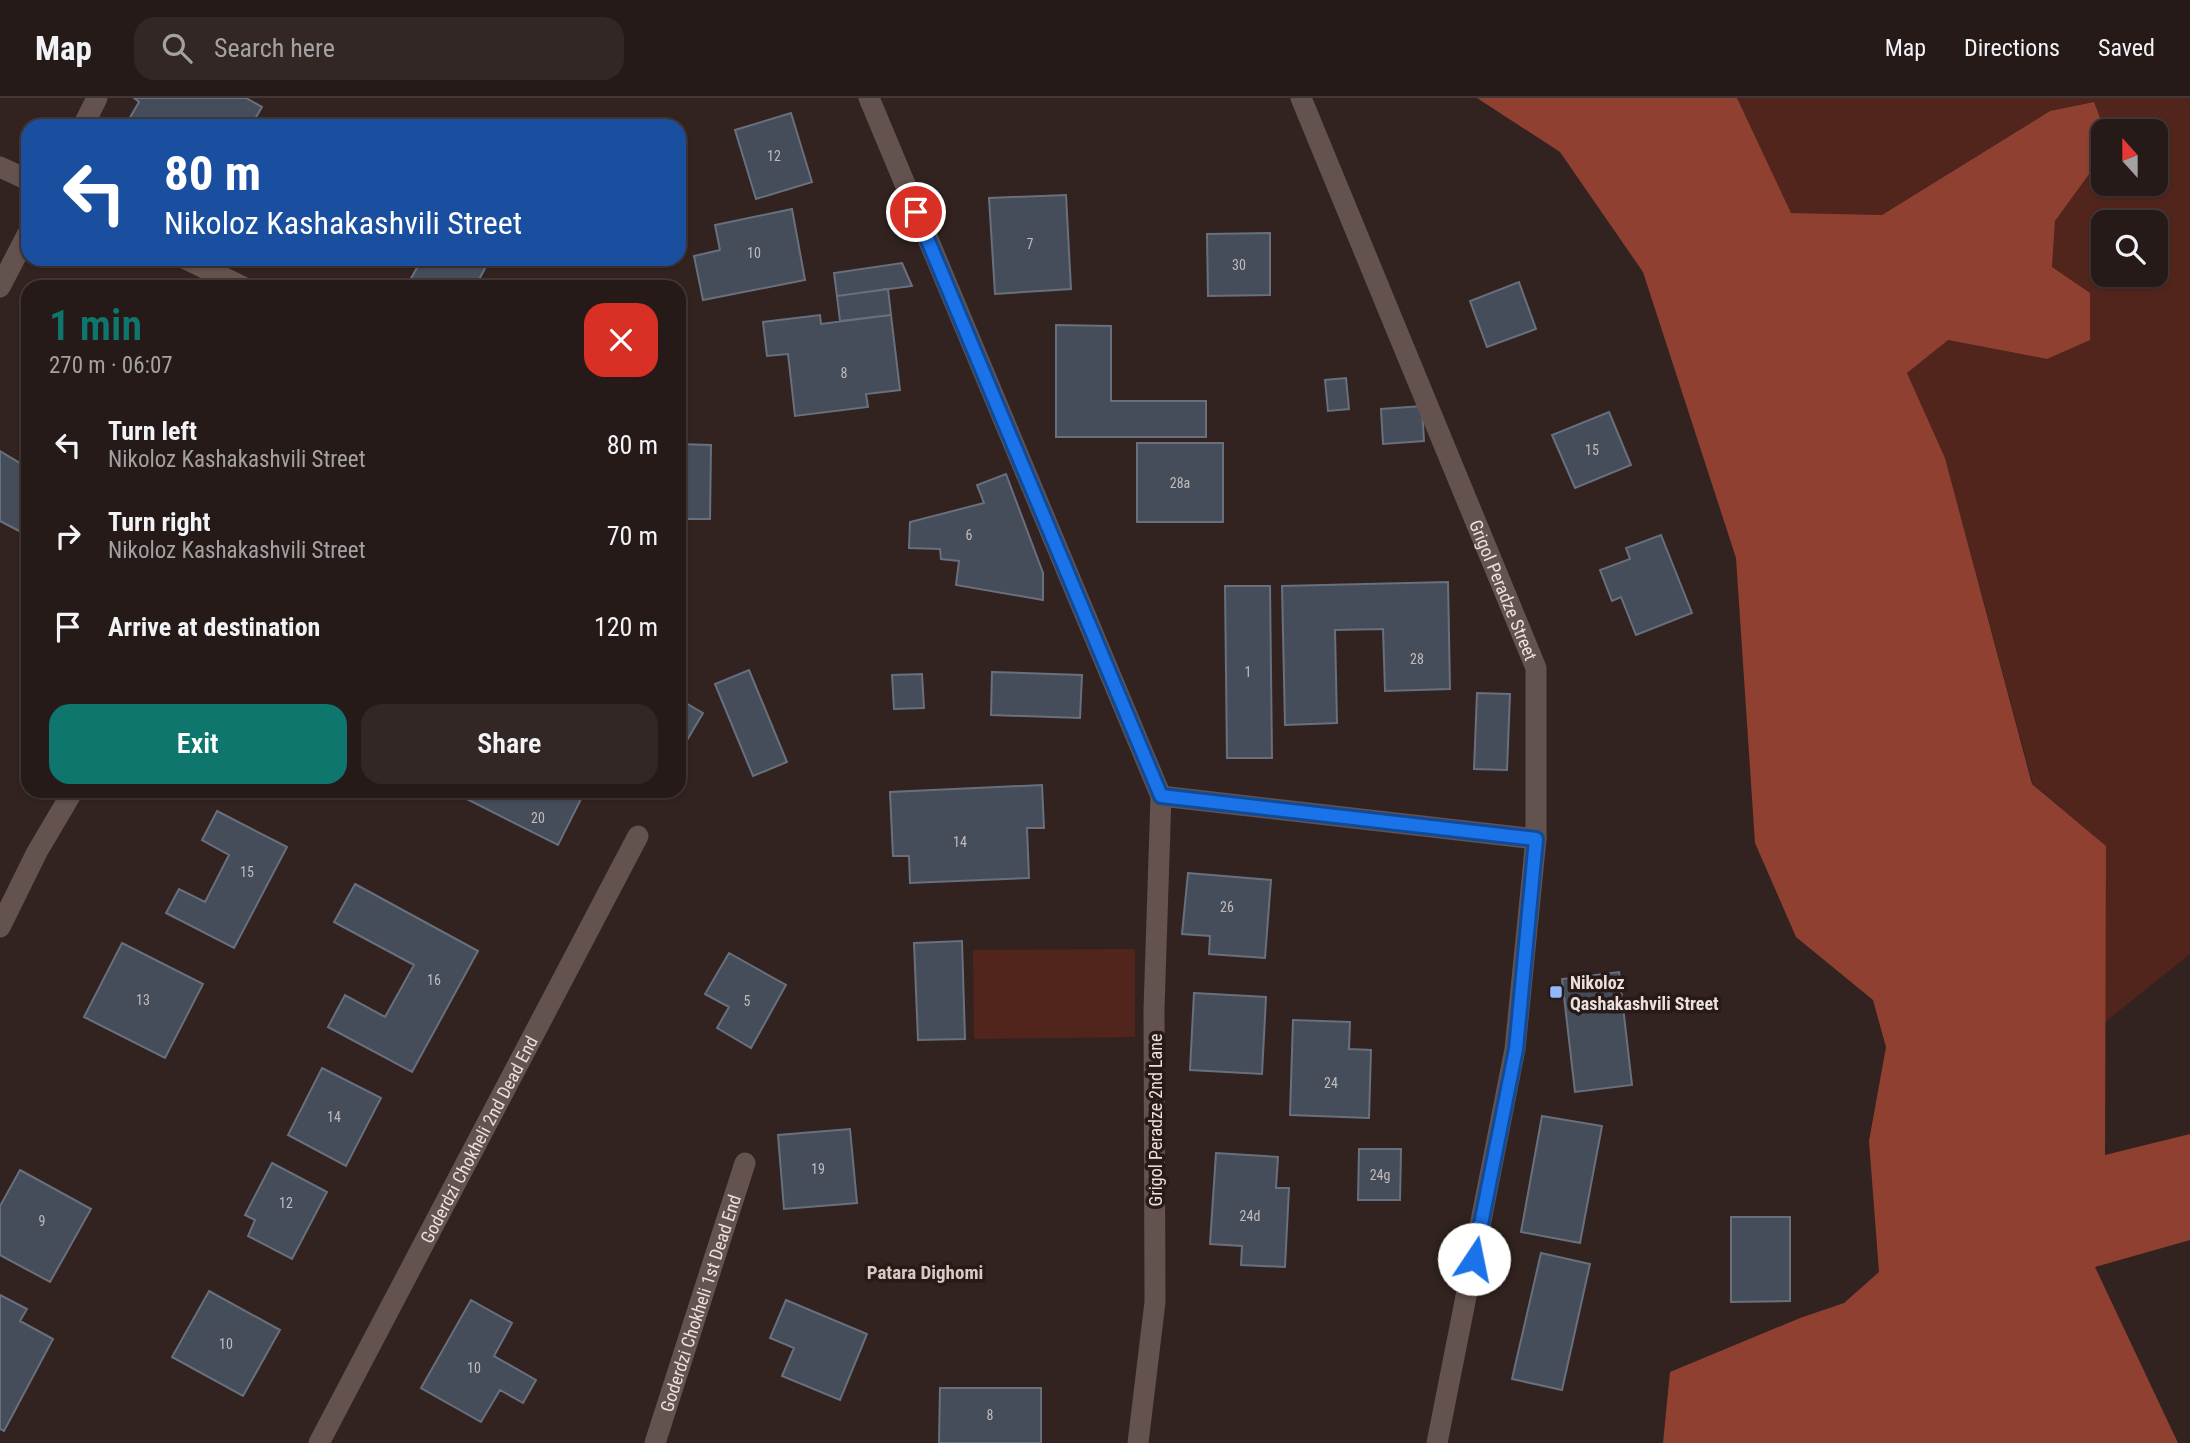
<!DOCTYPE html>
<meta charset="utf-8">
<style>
:root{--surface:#261a18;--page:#322725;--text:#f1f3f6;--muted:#a4a1a2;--line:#423837;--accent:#0f766e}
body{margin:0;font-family:"Roboto Condensed",sans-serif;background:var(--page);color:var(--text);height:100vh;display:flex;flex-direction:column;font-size:26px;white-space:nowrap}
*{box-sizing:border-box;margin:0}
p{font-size:23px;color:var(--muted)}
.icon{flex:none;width:38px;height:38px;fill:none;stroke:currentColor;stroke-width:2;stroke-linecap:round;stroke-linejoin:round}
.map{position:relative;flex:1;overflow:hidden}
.details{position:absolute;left:21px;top:182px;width:665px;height:518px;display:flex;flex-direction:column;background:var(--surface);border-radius:21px;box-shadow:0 2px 5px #0004,0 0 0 2px var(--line)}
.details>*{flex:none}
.guide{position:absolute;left:21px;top:21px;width:665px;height:147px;border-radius:21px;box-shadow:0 2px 5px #0004,0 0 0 2px var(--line);background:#1a4fa0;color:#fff;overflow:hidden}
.needle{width:46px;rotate:339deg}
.fabs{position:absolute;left:2091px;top:21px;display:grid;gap:14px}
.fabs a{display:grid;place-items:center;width:77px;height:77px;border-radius:14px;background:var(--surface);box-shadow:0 2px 5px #0004,0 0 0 2px var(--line);font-size:35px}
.pin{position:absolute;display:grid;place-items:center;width:60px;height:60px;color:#fff;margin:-30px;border:4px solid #fff;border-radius:50%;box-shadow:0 2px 7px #0007}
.me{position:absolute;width:77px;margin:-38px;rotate:11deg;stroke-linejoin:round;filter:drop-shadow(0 0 5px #0008)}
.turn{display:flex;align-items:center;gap:24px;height:147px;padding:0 28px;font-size:32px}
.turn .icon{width:91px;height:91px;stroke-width:2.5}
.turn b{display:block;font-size:49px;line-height:60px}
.round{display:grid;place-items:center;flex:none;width:74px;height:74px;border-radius:21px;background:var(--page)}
.overview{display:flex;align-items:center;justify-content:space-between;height:119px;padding:0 28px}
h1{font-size:42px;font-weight:600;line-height:52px;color:var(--accent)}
.button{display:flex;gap:14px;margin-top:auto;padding:14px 28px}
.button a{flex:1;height:80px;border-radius:21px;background:var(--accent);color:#fff;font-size:28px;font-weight:600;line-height:80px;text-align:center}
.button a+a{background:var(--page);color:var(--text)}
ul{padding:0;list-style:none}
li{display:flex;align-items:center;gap:21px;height:91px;padding:0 28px}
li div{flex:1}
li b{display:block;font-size:26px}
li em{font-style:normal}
header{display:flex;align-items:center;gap:42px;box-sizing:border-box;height:98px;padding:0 35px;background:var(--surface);border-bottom:2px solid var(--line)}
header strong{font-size:33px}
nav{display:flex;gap:38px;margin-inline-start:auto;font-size:24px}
.search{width:490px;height:63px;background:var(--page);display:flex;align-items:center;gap:18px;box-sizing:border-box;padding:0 24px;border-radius:21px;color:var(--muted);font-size:26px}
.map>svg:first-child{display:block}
.green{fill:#52251c;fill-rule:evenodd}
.forest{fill:#8f4031}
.building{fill:#464d5a;stroke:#686f7d;stroke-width:2}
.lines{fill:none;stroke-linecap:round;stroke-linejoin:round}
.street{stroke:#63524e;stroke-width:21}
.secondary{stroke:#63524e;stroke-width:21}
.route-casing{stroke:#114b97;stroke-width:18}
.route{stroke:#1a73e8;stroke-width:12}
.poi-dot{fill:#92b7fd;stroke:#281a17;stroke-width:2.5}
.labels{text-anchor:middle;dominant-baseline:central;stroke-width:7;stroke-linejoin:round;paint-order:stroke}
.number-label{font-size:14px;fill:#c1bbbc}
.street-label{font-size:18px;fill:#eae0dd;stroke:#281a17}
.poi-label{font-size:18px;font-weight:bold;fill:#eae0dd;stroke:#281a17;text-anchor:start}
.neighbourhood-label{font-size:19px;font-weight:bold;fill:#dbc8c3;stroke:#281a17}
</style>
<header>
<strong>Map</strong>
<div class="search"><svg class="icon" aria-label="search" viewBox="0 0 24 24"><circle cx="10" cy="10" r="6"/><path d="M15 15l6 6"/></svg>Search here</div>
<nav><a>Map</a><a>Directions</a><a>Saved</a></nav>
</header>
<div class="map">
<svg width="2190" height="1345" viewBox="0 0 2190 1345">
<rect width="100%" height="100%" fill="#322320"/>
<!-- green -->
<path class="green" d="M1737 0H2190V856L2105 924 2106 748 2033 686 1945 360 1907 275 1947 242 2047 261 2089 195 2052 169 2055 123 2103 57 2104 86H2156V33H2105L2093 4 2050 13 1882 117 1791 115ZM2104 124H2156V177H2104Z
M1135 851V939L974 941 973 852Z"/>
<!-- forest -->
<path class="forest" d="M1477 0H1737L1791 115 1882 117 2050 13 2094 4 2105 33 2103 57 2055 123 2052 169 2090 195V242L2047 261 1948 242 1907 275 1945 360 2032 686 2106 748 2105 1057 2190 1036V1142L2095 1169 2178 1345H1663L1670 1274 1800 1220 1844 1205 1879 1174 1869 1043 1886 949 1873 902 1796 839 1755 745 1736 460 1643 174 1560 54Z"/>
<!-- building -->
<path class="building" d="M134 0H246L262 9 251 28H125L139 4Z
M791 15 812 84 756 101 735 32Z
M1066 97 1071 191 995 196 989 100Z
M792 111 805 182 703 202 694 158 720 152 715 127Z
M1270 135V197L1208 198 1207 136Z
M422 161H490L475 189H406Z
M902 165 912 188 837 198 834 175Z
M1519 184 1536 231 1487 249 1470 203Z
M888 191 891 217 840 223 837 198Z
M820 217 821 226 891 217 900 292 866 296 868 309 795 318 788 256 767 258 763 224Z
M1056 227 1111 228V303H1206V339H1056Z
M1346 280 1349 311 1328 313 1325 282Z
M1422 308 1424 343 1383 346 1381 311Z
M1609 314 1631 367 1575 390 1552 337Z
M1137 345H1223V424H1137Z
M679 346 711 347 710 421H679Z
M0 353 25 368 28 362V434L25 436 0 423Z
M1006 376 1043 475V502L956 487 959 463 941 461 940 451 909 450 910 424 984 405 977 387Z
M1661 437 1692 515 1636 537 1621 499 1612 503 1600 472 1630 461 1626 450Z
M1448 484 1450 591 1385 593 1383 531 1335 532 1337 625 1285 627 1282 488Z
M1225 488H1270L1272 660H1227Z
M749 572 787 664 753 678 715 586Z
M992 574 1082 577 1080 620 991 617Z
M922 576 924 610 894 611 892 577Z
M1477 595 1510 596 1507 672 1474 671Z
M679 601 703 615 686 644 679 640Z
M1042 687 1044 730H1027L1029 780 910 785 909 758H893L890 694Z
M451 693H585L558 747Z
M217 713 287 749 234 850 166 815 179 791 205 804 229 757 202 742Z
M1188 775 1271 782 1265 860 1209 856 1210 838 1182 836Z
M355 786 478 853 412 974 328 929 345 897 385 919 414 867 334 824Z
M962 843 965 941 918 942 914 845Z
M122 845 203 886 165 960 84 919Z
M729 855 786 887 751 950 717 930 729 909 705 896Z
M1619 874 1632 987 1575 994 1562 881Z
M1194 895 1266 899 1262 976 1190 972Z
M1293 922 1350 924 1349 951 1371 952 1369 1020 1290 1017Z
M322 970 381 1000 346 1068 288 1037Z
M1542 1018 1602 1028 1580 1145 1521 1134Z
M850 1031 857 1105 784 1111 778 1037Z
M1359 1051H1401L1400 1102H1358Z
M1216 1055 1278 1059 1276 1090H1289L1285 1169 1241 1167 1242 1148 1210 1146Z
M272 1065 327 1094 292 1161 248 1138 255 1122 245 1117Z
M20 1072 91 1111 50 1184 0 1157V1108Z
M1731 1119H1790V1203L1731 1204Z
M1541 1155 1590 1166 1562 1292 1512 1281Z
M209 1193 280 1232 243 1298 172 1259Z
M0 1197 27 1211 20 1223 53 1241 4 1333 0 1331Z
M471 1202 512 1225 494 1258 536 1282 523 1305 500 1292 481 1324 421 1290Z
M786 1202 867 1236 840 1302 782 1278 794 1250 770 1240Z
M940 1290H1041V1345H939Z"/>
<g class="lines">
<!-- street -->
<g class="street">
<path d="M869 0 1161 698 1536 741"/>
<path d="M83 28 97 0"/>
<path d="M0 69 28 82"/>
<path d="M186 161 243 189"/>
<path d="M0 189 28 135"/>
<path d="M0 829 37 754 73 693"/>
<path id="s1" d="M319 1345 638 738"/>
<path id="s2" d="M655 1345 745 1065"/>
<path d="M1138 1345 1155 1204 1154 911 1161 698"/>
</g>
<!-- secondary -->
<path class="secondary" id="s3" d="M1301 0 1536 570V741L1515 951 1437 1345"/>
</g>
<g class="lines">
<!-- route casing -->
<g class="route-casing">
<path id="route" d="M916 114 1161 698 1536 741 1516 951 1474 1161"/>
</g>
<!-- route -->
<use href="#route" class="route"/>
</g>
<!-- markers -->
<rect class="poi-dot" x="1549" y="887" width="14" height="14" rx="3.5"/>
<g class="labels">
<!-- number labels -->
<g class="number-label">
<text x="774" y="58">12</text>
<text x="1030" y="146">7</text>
<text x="754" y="155">10</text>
<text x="1239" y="167">30</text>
<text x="844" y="275">8</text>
<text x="1592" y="352">15</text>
<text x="1180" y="385">28a</text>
<text x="969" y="437">6</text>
<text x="1417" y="561">28</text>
<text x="1248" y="574">1</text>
<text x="538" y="720">20</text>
<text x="960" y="744">14</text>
<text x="247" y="774">15</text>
<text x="1227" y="809">26</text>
<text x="434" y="882">16</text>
<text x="143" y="902">13</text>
<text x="747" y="903">5</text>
<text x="1331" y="985">24</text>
<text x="334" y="1019">14</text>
<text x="818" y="1071">19</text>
<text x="1380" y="1077">24g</text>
<text x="286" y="1105">12</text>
<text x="1250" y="1118">24d</text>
<text x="42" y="1123">9</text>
<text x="226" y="1246">10</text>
<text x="474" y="1270">10</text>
<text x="990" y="1317">8</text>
</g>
<!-- street labels -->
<g class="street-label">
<text stroke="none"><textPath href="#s3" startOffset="532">Grigol Peradze Street</textPath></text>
<text transform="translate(1155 1022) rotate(-90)">Grigol Peradze 2nd Lane</text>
<text stroke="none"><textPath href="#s1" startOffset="343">Goderdzi Chokheli 2nd Dead End</textPath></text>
<text stroke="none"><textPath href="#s2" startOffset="147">Goderdzi Chokheli 1st Dead End</textPath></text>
</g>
<!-- poi labels -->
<g class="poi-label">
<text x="1570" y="884">Nikoloz<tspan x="1570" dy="21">Qashakashvili Street</tspan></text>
</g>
<!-- neighbourhood labels -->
<g class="neighbourhood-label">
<text x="925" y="1174">Patara Dighomi</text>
</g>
</g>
</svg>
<div class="fabs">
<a><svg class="needle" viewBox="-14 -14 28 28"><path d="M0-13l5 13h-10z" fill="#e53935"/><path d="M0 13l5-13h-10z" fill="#a4a1a2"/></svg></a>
<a><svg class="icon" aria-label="search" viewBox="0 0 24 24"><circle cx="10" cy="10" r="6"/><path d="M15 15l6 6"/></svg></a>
</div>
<div class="pin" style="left:916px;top:114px;background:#d93025"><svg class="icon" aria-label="arrive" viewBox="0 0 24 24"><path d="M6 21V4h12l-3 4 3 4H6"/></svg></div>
<svg class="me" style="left:1474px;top:1161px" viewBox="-20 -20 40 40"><circle r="19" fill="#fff"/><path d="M0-13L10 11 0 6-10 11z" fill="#1a73e8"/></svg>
<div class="guide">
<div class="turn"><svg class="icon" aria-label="left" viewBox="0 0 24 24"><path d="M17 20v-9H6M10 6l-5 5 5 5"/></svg><div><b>80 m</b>Nikoloz Kashakashvili Street</div></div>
</div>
<section class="details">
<div class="overview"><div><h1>1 min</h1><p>270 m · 06:07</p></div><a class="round" style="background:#d93025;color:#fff"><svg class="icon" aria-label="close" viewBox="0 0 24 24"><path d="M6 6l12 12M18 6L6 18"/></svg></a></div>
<ul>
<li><svg class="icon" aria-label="left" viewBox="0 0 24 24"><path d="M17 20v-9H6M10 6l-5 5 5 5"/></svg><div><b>Turn left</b><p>Nikoloz Kashakashvili Street</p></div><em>80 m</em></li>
<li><svg class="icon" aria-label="right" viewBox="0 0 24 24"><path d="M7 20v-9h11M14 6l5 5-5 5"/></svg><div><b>Turn right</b><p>Nikoloz Kashakashvili Street</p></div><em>70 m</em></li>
<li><svg class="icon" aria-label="arrive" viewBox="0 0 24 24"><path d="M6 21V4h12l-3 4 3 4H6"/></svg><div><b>Arrive at destination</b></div><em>120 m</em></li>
</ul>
<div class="button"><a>Exit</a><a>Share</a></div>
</section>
</div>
